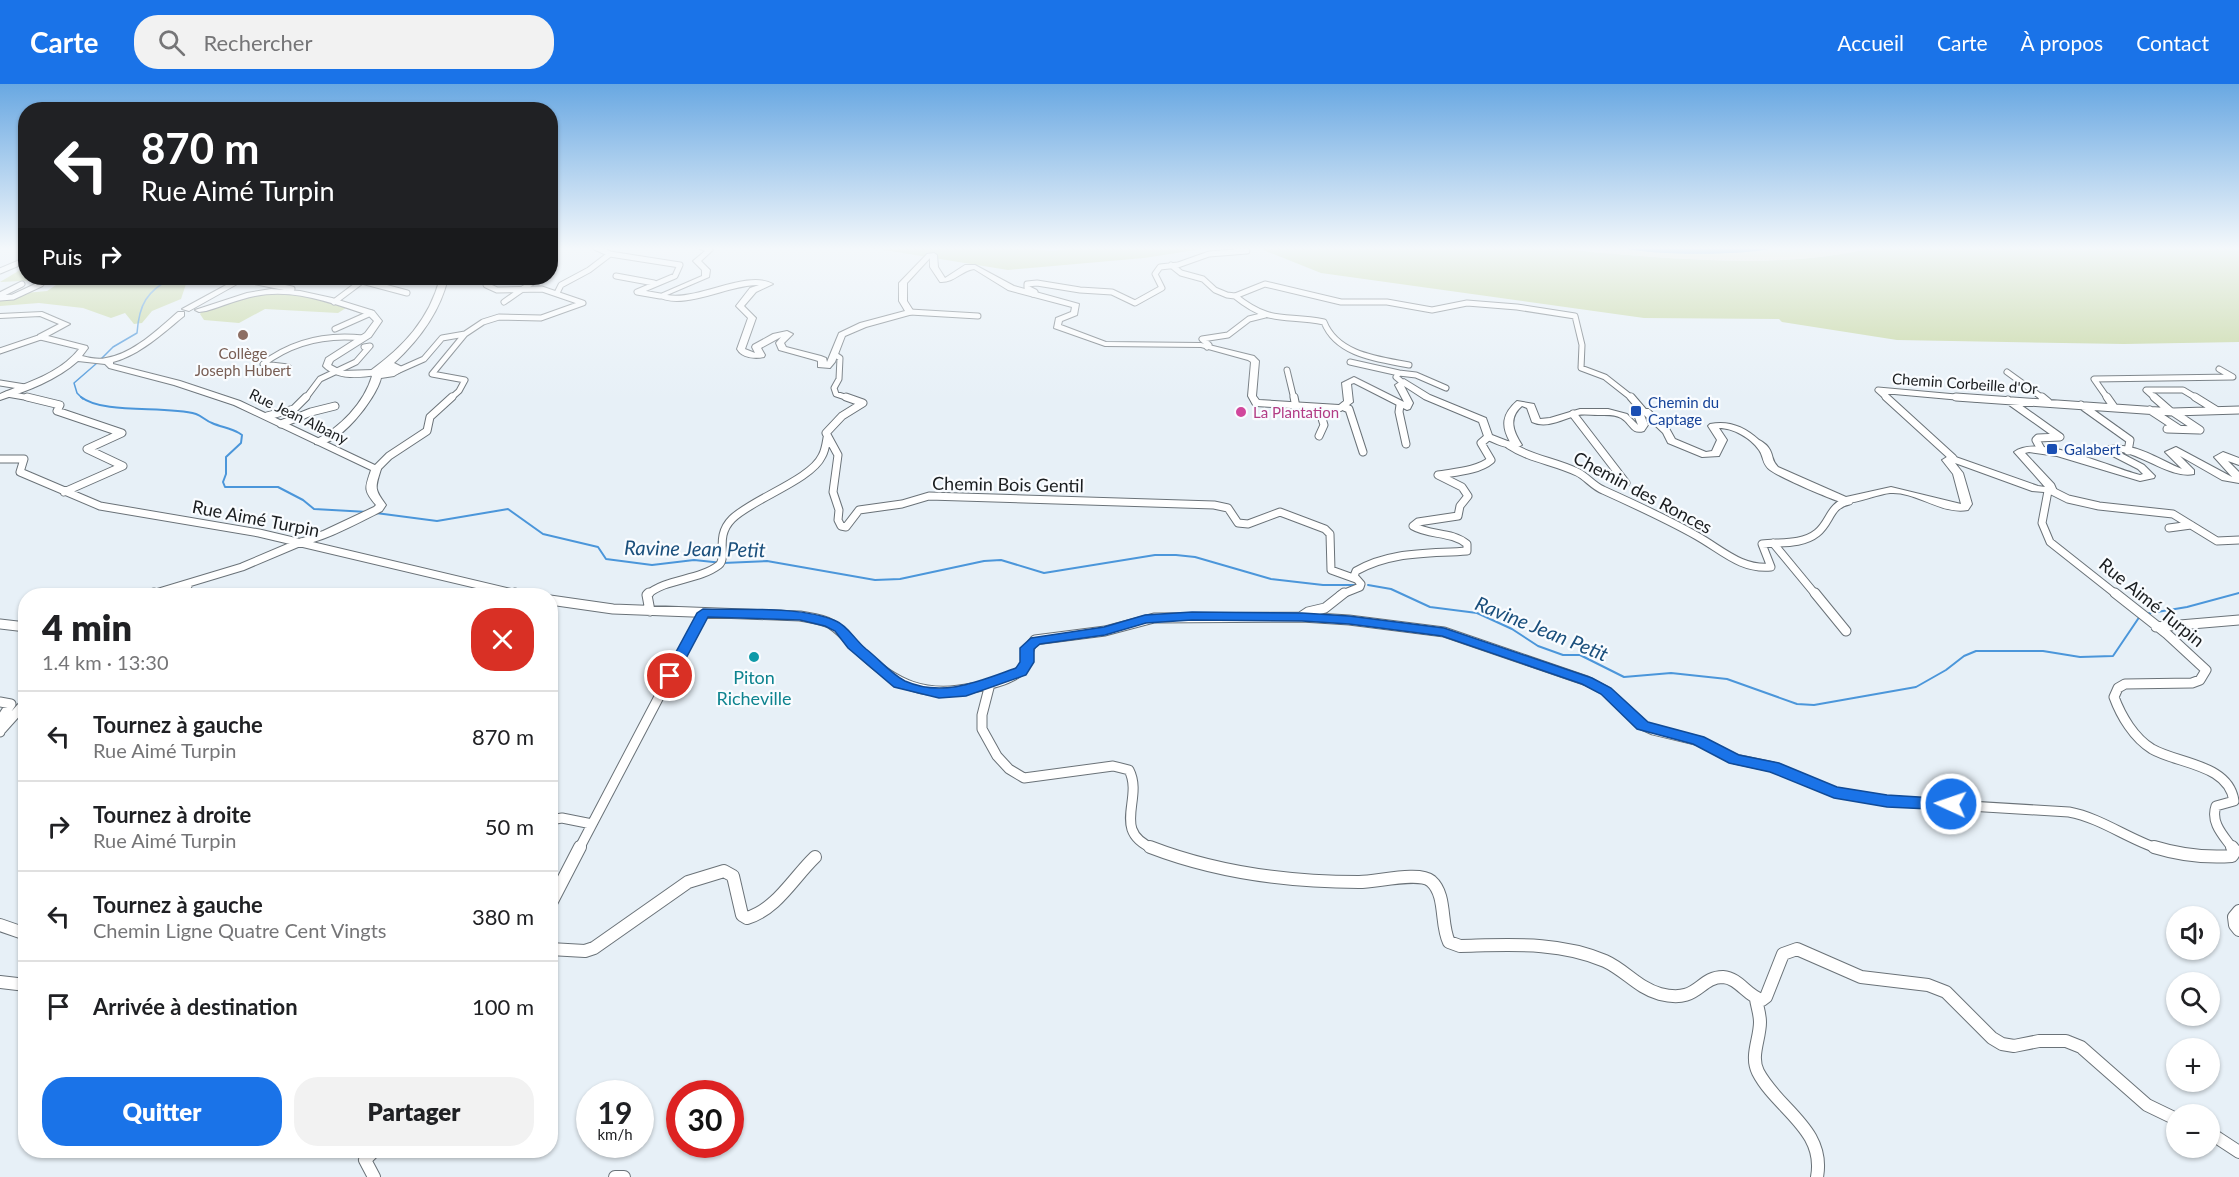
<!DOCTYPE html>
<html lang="fr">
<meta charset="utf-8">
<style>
:root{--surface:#fff;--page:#f2f2f2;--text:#202124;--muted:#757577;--line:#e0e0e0;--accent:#1a73e8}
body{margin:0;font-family:Lato,sans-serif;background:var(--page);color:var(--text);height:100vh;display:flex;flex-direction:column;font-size:22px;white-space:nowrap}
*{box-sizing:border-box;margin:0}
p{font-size:20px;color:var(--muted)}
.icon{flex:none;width:33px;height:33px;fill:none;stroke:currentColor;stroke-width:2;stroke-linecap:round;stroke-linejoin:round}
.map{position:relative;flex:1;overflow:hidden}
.details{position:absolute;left:18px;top:504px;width:540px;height:570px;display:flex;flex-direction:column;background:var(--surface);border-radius:24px;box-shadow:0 2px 4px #0004}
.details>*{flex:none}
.guide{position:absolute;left:18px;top:18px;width:540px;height:183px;border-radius:24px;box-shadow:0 2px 4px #0004;background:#202124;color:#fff;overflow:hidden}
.fabs{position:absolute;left:2166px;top:822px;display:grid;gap:12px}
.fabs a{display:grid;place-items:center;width:54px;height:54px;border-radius:50%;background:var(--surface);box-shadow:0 2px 4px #0004;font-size:30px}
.speed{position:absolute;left:576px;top:996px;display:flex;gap:12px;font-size:30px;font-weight:700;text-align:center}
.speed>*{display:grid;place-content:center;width:78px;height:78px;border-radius:50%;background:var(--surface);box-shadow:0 2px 4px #0004;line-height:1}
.speed small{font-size:15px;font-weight:400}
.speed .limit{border:9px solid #d22;background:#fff;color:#111}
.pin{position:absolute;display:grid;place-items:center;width:51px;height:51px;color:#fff;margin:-26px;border:3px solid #fff;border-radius:50%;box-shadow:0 2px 6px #0007}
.me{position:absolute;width:66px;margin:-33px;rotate:273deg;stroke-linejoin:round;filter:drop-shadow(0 0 4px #0008)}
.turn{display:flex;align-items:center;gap:21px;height:126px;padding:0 24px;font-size:27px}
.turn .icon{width:78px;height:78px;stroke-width:2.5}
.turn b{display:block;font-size:42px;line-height:51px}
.then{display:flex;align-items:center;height:57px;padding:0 24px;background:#0003;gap:12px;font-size:22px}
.round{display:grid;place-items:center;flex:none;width:63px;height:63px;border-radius:24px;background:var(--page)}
.headline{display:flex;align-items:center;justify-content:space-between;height:102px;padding:0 24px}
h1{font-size:36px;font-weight:800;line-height:45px}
.primary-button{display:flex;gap:12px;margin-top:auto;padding:12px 24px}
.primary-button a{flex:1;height:69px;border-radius:24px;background:var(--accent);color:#fff;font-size:24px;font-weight:800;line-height:69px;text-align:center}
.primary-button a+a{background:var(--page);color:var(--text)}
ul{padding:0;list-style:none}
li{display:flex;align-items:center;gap:18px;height:90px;padding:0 24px;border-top:2px solid var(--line)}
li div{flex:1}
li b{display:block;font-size:22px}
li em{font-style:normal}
header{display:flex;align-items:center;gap:36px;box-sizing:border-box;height:84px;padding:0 30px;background:var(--accent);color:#fff}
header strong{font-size:28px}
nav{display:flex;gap:33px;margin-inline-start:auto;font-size:21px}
.search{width:420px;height:54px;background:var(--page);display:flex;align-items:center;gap:15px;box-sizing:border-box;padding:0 21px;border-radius:24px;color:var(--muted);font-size:22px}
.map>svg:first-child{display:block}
.green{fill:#c5d69e}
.sand{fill:#efe5c0}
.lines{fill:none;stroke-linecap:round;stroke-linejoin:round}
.stream-far1{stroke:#4b96da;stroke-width:1.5}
.stream{stroke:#4b96da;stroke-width:2}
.river{fill:#4b96da;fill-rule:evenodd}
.street-far3-casing{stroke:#6a7278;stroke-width:7}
.street-far2-casing{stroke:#6a7278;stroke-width:9}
.street-far1-casing{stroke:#6a7278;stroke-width:11}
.street-casing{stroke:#6a7278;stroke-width:14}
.secondary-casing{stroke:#6a7278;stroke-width:2}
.primary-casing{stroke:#6a7278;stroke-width:2}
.street-far3{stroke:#fff;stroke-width:5}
.street-far2{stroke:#fff;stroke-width:7}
.street-far1{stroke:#fff;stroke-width:9}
.street{stroke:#fff;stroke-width:12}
.secondary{fill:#fff;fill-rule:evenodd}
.primary{fill:#fff;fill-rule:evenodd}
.route{fill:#1a73e8;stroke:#114b97;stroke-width:1.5}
.education-dot{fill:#8d6e63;stroke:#f9fcff;stroke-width:2}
.transit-dot{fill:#1a4fb4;stroke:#f9fcff;stroke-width:2}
.hotel-dot{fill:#d1479c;stroke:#f9fcff;stroke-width:2}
.culture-dot{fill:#0f9aa8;stroke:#f9fcff;stroke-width:2}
.labels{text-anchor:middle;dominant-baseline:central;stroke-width:4.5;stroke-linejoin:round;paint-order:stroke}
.far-education-label{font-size:15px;fill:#785e54;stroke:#f9fcff}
.far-street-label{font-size:15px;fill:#1a1d1f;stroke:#f9fcff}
.far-transit-label{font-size:15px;fill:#164399;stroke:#f9fcff;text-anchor:start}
.far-hotel-label{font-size:15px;fill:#b23c85;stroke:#f9fcff;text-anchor:start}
.street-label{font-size:18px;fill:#1a1d1f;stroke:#f9fcff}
.culture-label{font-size:18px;fill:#0d838f;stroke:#f9fcff}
.water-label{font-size:20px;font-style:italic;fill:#1a4f7c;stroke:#f9fcff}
</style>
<header>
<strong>Carte</strong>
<div class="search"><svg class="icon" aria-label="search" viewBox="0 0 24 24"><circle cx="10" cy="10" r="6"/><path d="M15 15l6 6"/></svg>Rechercher</div>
<nav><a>Accueil</a><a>Carte</a><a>À propos</a><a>Contact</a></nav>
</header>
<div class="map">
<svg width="2239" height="1093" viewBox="0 0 2239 1093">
<rect width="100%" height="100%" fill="#e7f0f7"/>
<!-- green -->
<path class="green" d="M866 163H1023L1051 167 1086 163H1215L1144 174 1008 186Z
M1256 163H1554C1592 169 1630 171 1669 174 1739 178 1807 180 1875 163H2239V258L2124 260 1897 256 1782 238 1779 235 1644 234 1321 189Z
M25 183 26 194H188L181 215 152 227 142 239 134 240 125 229 111 234 83 224 39 219 0 222V216L25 209 47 207 65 195 0 198Z
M271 209 297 210 346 224 338 229 265 225 239 239 204 236 200 230 202 227 251 212Z"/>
<!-- sand -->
<path class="sand" d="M1554 163H1875C1807 180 1739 178 1669 174 1630 171 1592 169 1554 163Z"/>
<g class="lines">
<!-- stream-far1 -->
<path class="stream-far1" d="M101 275 113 263 137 249C139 220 147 207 172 194
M83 315 77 309 74 299 97 279"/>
<!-- stream -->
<path class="stream" d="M81 313C104 331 165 321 196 330 202 332 206 337 212 339 221 343 230 344 239 349L242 351 241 359 226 373V390L223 398 225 403H278L303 416 314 425 368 428
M376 429 437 437 508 425 543 450 598 463 606 475 652 481 694 476 723 479 767 477 875 496 900 495 984 477 1001 476 1044 489 1155 471H1176L1195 473 1271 495 1323 501H1356
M1368 501 1391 505 1430 523 1477 529 1512 545 1538 562 1563 571H1580L1624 593 1671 589 1727 595 1797 620 1814 621 1916 603 1946 586 1964 572 1976 567H2043L2080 573 2113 572 2140 532
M2145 530 2187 523 2239 509"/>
<!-- river -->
<path class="river" d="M1623 163 1699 165 1775 163C1759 172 1638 172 1623 163Z"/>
<!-- street-far3 casing -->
<g class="street-far3-casing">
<path id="street-far3" d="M595 163 610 170 680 181 675 192 637 208 660 212
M1171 181 1181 189 1203 195 1215 206 1227 211 1235 212 1265 200 1341 218H1387L1432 226 1467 219 1517 223 1575 232 1582 261 1581 284 1605 293 1633 315
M0 187 26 176
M616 192 654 199
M348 194 362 197
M242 195 292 205
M557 209 561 201 589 186 610 170
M1033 210 1035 208 1027 204V200L1037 199 1080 206 1112 208 1135 219 1162 204 1155 190 1160 183 1178 181 1209 170 1247 167
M0 211 22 200
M1235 212C1271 241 1284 230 1324 238 1337 271 1378 275 1409 281
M0 214 13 213 41 200
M334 218 362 197 407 209
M504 218 537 195
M910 228 978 232
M335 245 371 229
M1207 263 1209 261 1202 255 1228 251 1249 235 1265 231
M0 267 41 253
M834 270 840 274 839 295 834 304 836 310 851 315
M1350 278 1399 289
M288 283 263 280C292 258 327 250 363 254
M1287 286 1294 315
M397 287 424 275 442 254 465 250
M2007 288 2044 315
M1402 298 1396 293 1399 289 1416 291 1446 304
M0 299 25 303
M7 310 36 315
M305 315 320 295 356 278 370 262 364 263 368 264
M450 315 459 307 465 296 432 290 465 250 483 238 499 233 541 234 583 219 542 205 497 206 486 201 485 194
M1888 315 1878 306 1978 315
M2108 315 2094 295 2233 293 2219 285
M2156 315 2146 306H2183L2198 315"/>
</g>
<!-- street-far2 casing -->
<g class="street-far2-casing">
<path id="street-far2" d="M27 313 60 321 57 327 122 349 87 365 123 382 64 408
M846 313 863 319 842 332 826 349 838 371 833 408 839 426 838 436 841 442 846 443 859 426 902 420 929 412 1214 421 1228 424 1238 439 1248 440 1280 428 1325 445 1330 450 1331 486 1356 495
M1294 313 1296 323
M1631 313 1643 327
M1886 313 1953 374
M1956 313 2173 328 2239 326
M2042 313 2048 318
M2107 313 2114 323
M2154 313 2170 327
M2195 313 2216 326
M2008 316 2060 353 2038 354 2036 356 2041 365
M1400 321 1399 328 1406 360
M2081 321 2130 356 2128 367
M1344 323 1349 325 1363 368
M1319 325 1324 341 1319 352
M2150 326 2179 345
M2173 328 2200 346
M1573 330 1626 399
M267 332 294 325 306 313
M281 340 311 328 335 322
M2167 345 2199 346
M1509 361C1530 375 1554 377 1577 388 1586 392 1593 402 1603 406 1634 420 1667 435 1697 452 1722 466 1741 486 1771 483L1762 460C1780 458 1802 461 1817 449 1831 438 1829 421 1849 417
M0 375H24L20 388 100 422 259 449 521 511
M376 385 389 372 427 347 430 333 452 313
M2048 407 2042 439 2050 458 2117 511
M2052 407 2068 415 2099 422 2173 430 2217 457 2239 456
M2169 444 2191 441
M1773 459 1816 511
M149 511 242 483 301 458
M178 511 188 502
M647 511C666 494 698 497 719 481 728 473 714 453 732 435 752 415 811 396 822 372 825 367 826 360 827 354
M1340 511 1360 503 1361 500 1354 492 1356 487C1391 467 1428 470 1467 467V460C1451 447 1430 452 1413 442L1418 438 1458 432 1460 422 1468 412 1462 403 1438 391C1455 388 1478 387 1491 376L1481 359 1488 353"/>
</g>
<!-- street-far1 casing -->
<g class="street-far1-casing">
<path id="street-far1" d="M515 509 526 512
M649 509 647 511 650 527
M1815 509 1846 547
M2115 509 2167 550 2206 586 2200 596 2192 599 2125 600 2118 604 2114 613C2121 632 2134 654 2152 665 2178 680 2229 680 2234 717L2216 722C2210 739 2224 752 2233 765
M145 512 154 509
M177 512 180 509
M550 516 613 525 800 532C810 534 822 535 831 540 842 547 852 559 861 568 895 601 925 614 972 604 987 601 1008 597 1020 587 1030 579 1024 567 1035 556L1105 547 1154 534 1302 533 1349 536 1444 548 1587 597 1606 607 1642 641 1653 646 1699 657 1735 675 1773 683 1834 708 1887 717 2069 728C2101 734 2128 755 2159 765
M1302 532 1308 528 1325 524 1344 509
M0 540 26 543
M2156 543 2239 536
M990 600 982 631V645L997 672 1009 685 1024 694 1113 682 1129 686C1144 715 1110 747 1154 765
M0 618 11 620 1 635 0 648
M0 647 26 618
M550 736 562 734 592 740
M579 765 703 529"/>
</g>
<!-- street casing -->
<g class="street-casing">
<path id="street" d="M1150 763C1215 788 1290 798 1359 798 1377 798 1419 787 1431 797 1447 811 1440 840 1449 858L1460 862C1509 861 1559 857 1605 877 1625 886 1638 904 1660 910 1699 920 1698 893 1723 893 1739 894 1747 912 1762 916L1766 913 1783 870 1797 865 1861 893 1928 901 1946 908 1992 954 2002 960 2014 962 2039 957H2066L2081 963 2147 1021 2176 1035
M2154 763C2180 771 2205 774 2232 772L2235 767 2232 763
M550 821 580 763
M2239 827 2234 833 2235 841 2239 846
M0 841 26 850
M550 865 585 867 594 864 688 798 724 787 733 792 742 831 747 834C777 825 793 794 815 773
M0 898 26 901
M1756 915C1757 922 1760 930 1760 938 1760 955 1750 972 1758 988 1777 1025 1826 1045 1817 1093
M2210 1049 2239 1068
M374 1093 365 1076 375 1066
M615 1093H624"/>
</g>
<!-- secondary casing -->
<g class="secondary-casing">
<path id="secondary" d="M695 163H706L713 166 701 177 710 186 709 193 667 211C697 217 747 185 773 200L756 208 744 222 756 234 745 265 755 269 752 263 753 261 773 250 787 247 793 250 784 259 786 263 821 272 826 274 827 278 839 249 860 239 905 227 899 217V199L927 170 934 169 937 171 938 183 945 194 965 181H975L1014 202 1079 220 1077 231 1062 237 1061 241 1106 258 1201 259 1254 272 1259 277 1256 312 1259 316 1339 321 1344 317 1342 299 1354 293 1404 318 1395 301 1404 295 1430 311 1486 334 1492 351 1510 358C1501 342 1502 330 1517 317L1534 320 1540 335 1550 334 1580 325H1608L1627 330 1638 341 1634 331 1640 325H1649L1670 346 1675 355 1706 368 1712 367 1717 356 1708 342 1710 340C1729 336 1745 343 1759 356 1763 358 1768 362 1770 366 1774 374 1771 375 1778 383L1846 413 1891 403 1961 420 1953 390 1942 376 1950 371 2038 402 2045 403 2014 368C2038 349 2112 384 2140 391L2143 390 2138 385 2103 367V363C2132 356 2156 374 2182 385L2165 368 2176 363 2232 393 2214 373 2223 368 2239 374V381L2228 377 2239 388V399L2222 396 2180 372 2194 386V390C2171 395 2143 370 2117 367L2144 381 2155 392 2154 394 2140 397 2057 372 2029 368 2025 369 2054 400 2057 407 2056 409 2032 407 1955 379 1963 389 1972 420 1968 426C1941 431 1916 407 1890 409 1874 411 1860 419 1844 419 1830 415 1781 394 1770 386 1762 380 1764 373 1759 366 1751 354 1733 344 1719 344L1727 356 1719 372 1702 373 1668 359 1663 349 1644 331 1648 341 1644 347C1631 351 1631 340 1621 334 1615 330 1605 331 1598 331 1591 331 1584 330 1578 331 1563 335 1547 345 1532 338L1527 324 1522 322C1508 334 1513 347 1522 361 1510 368 1496 359 1485 355L1479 338 1424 315 1404 302 1413 319 1410 325 1407 326 1354 299 1351 300 1353 318 1341 327 1256 322 1253 321 1248 312 1251 278 1248 276 1201 263 1105 262 1054 244 1056 234 1071 228 1072 223 1008 206 974 185C961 187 954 199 940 198L930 183V174L907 199V217L914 228 913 230 866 243 845 252 835 278 830 284 818 283V277L815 276 779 266 776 259 781 253 761 264 765 271 764 273C755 275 742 274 737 265L748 234 736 222 750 204 759 201C729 200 683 228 656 212L702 192V186L693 177 705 167Z
M239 194H248L189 227 182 225Z
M271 205 300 207 332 214 374 227 382 237 371 253 333 277 331 281 342 287 373 286 376 287V291C359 294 336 296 323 282L326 274 365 249 374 237 368 231C332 219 294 204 255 212 239 215 223 222 206 227L199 228 195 226 247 209Z
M42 228 70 240 48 252 87 262 88 264 82 272C90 274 98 276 106 274 133 270 158 245 178 228H184V232C163 249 140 271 113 278V280L180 297 240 317 379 383 381 385C375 404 374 405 386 421L382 427C364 436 315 463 297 460L296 458 297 456 323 447 374 423 376 421C363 406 365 404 371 386L234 321 174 301 109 284 105 280 78 277C57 296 27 307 0 316V310C28 298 59 290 79 265L38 255V251L59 240 40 232 0 234V230Z"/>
</g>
<!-- primary casing -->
<g class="primary-casing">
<path id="primary" d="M440 194H448C440 228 419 256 394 279L402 283V287L394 292 381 294C376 315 338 364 315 360V356C340 344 364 319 372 292L368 289 370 287C403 263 429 236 440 194Z"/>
</g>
<!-- street-far3 -->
<use href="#street-far3" class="street-far3"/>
<!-- street-far2 -->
<use href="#street-far2" class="street-far2"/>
<!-- street-far1 -->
<use href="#street-far1" class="street-far1"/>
<!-- street -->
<use href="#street" class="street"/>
<!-- secondary -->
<use href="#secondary" class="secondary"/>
<!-- primary -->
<use href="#primary" class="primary"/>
</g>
<!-- sky -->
<linearGradient id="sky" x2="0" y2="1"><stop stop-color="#69a8e2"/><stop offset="0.52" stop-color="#f4f8fb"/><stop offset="1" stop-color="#f4f8fb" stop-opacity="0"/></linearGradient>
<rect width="2239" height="316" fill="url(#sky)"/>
<!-- route -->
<path class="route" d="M703 525C740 526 803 522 836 537 848 542 855 556 866 565 878 574 891 590 905 597 943 614 980 597 1016 584L1020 578V564L1031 554 1104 543 1145 531 1192 528 1302 529 1349 532 1444 544 1592 594 1611 604 1648 638 1704 653 1739 671 1779 679 1837 703 1887 711 1951 715 1957 716 1959 720 1957 724 1951 726 1887 723 1834 714 1770 688 1729 679 1693 660 1637 645 1601 610 1582 600 1442 552 1349 540 1302 537 1192 536 1146 539 1105 551 1040 560 1034 565V578L1026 591 966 612 939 614 894 603 848 564 835 547 825 542 800 536 708 533 675 595H665L663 592 697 529Z"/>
<!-- markers -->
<circle class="education-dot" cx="243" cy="251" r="6"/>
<g class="transit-dot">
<rect x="1630" y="321" width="12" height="12" rx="3"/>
<rect x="2046" y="359" width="12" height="12" rx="3"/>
</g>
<circle class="hotel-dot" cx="1241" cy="328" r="6"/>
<circle class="culture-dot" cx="754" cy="573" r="6"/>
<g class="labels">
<!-- far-education labels -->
<g class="far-education-label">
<text x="243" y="269">Collège<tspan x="243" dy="17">Joseph Hubert</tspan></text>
</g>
<!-- far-street labels -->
<g class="far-street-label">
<text transform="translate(1965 299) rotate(4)">Chemin Corbeille d'Or</text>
<text transform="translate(299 332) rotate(26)">Rue Jean Albany</text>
</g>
<!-- far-transit labels -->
<g class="far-transit-label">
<text x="1648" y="318">Chemin du<tspan x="1648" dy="17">Captage</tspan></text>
<text x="2064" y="365">Galabert</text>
</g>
<!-- far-hotel labels -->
<g class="far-hotel-label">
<text x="1253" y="328">La Plantation</text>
</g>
<!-- street labels -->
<g class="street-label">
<text transform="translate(1008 400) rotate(1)">Chemin Bois Gentil</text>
<text transform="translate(1643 408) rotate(28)">Chemin des Ronces</text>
<text transform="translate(256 434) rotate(11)">Rue Aimé Turpin</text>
<text transform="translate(2152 518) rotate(39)">Rue Aimé Turpin</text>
</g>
<!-- culture labels -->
<g class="culture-label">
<text x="754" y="593">Piton<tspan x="754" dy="21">Richeville</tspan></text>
</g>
<!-- water labels -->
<g class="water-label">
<text transform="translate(695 464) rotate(1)">Ravine Jean Petit</text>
<text transform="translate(1542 544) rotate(22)">Ravine Jean Petit</text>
</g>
</g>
</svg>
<div class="fabs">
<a><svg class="icon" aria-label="sound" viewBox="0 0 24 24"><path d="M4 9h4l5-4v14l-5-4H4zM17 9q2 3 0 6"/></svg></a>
<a><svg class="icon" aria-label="search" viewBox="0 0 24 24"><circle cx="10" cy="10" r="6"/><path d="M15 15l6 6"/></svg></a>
<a>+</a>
<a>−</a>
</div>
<div class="speed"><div>19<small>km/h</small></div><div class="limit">30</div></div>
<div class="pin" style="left:670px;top:592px;background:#d93025"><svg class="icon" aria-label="arrive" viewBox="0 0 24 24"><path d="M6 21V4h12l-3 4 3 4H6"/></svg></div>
<svg class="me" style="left:1951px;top:720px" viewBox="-20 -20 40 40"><circle r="17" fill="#1a73e8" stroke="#fff" stroke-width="3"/><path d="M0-11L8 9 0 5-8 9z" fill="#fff"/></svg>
<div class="guide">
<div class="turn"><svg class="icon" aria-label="left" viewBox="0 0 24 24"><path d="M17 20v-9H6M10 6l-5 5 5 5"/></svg><div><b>870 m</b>Rue Aimé Turpin</div></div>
<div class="then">Puis<svg class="icon" aria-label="right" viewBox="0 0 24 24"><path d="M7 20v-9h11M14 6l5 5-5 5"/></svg></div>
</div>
<section class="details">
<div class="headline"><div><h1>4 min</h1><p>1.4 km · 13:30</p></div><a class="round" style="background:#d93025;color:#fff"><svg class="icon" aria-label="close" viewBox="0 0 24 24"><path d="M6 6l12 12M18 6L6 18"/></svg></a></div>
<ul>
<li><svg class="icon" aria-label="left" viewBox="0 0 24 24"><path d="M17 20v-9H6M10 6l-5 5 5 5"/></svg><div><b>Tournez à gauche</b><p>Rue Aimé Turpin</p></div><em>870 m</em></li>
<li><svg class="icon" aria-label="right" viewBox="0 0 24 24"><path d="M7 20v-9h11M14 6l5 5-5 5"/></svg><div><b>Tournez à droite</b><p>Rue Aimé Turpin</p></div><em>50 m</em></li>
<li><svg class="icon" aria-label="left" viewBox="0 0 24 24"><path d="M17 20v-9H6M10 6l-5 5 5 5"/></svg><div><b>Tournez à gauche</b><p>Chemin Ligne Quatre Cent Vingts</p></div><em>380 m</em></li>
<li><svg class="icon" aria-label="arrive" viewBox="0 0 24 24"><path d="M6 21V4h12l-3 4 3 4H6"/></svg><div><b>Arrivée à destination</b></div><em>100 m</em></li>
</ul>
<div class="primary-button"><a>Quitter</a><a>Partager</a></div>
</section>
</div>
